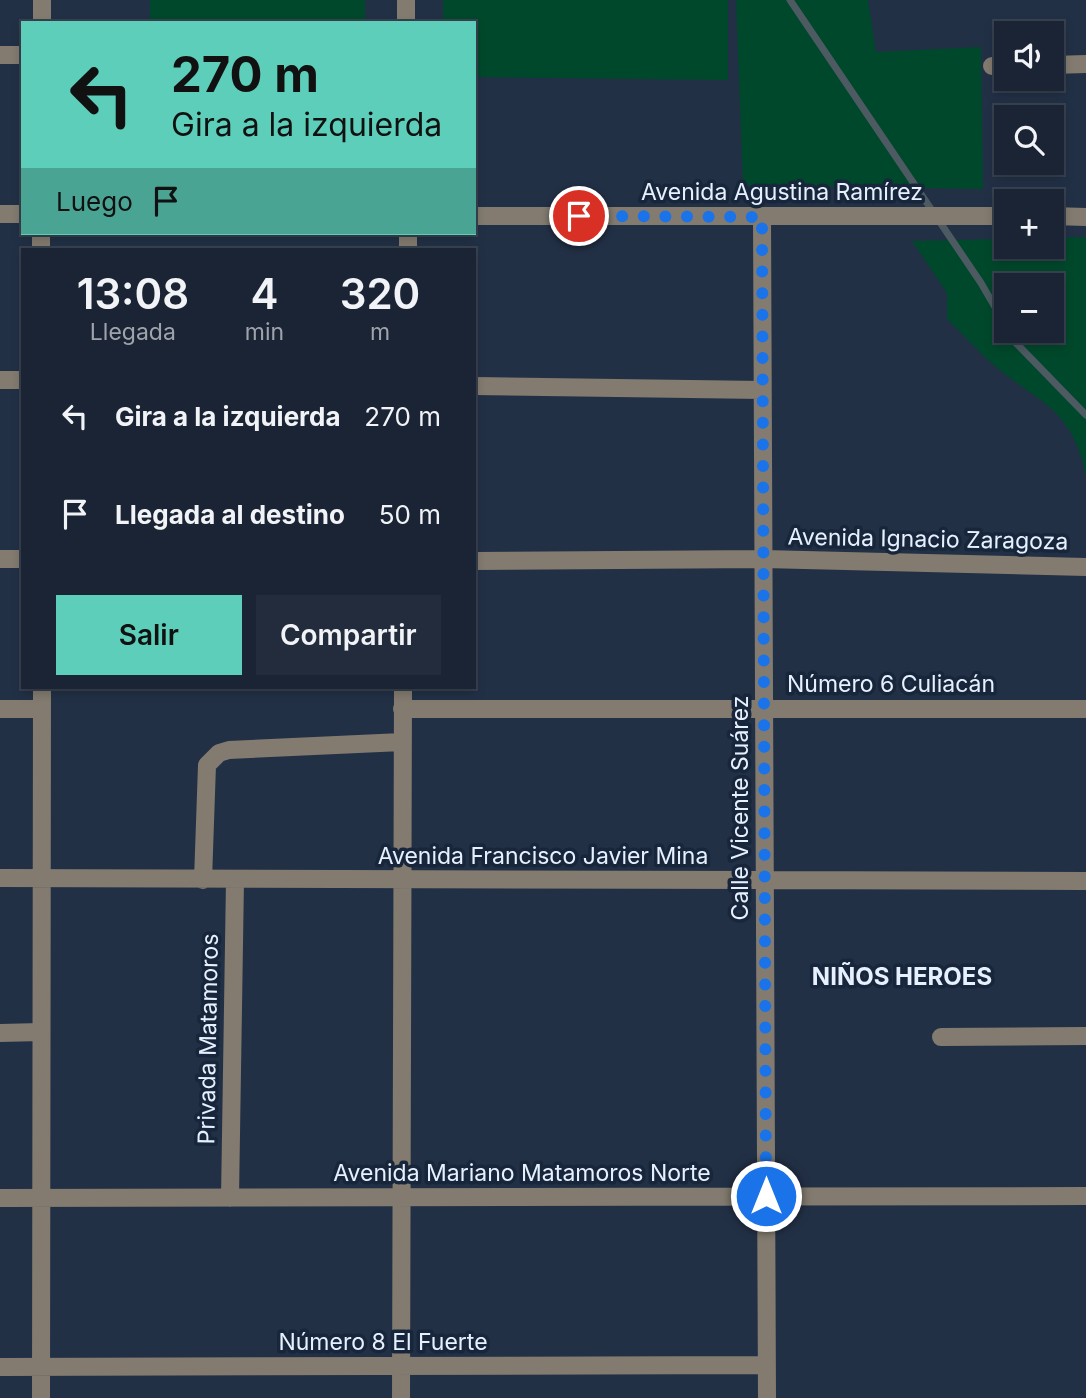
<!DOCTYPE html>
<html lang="es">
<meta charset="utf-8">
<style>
:root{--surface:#1a2434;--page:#232c3c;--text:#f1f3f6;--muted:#9fa4ac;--line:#38414f;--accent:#5dceb9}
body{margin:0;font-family:Inter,sans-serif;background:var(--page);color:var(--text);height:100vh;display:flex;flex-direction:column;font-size:26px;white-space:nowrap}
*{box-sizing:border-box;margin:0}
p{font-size:23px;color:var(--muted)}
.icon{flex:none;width:38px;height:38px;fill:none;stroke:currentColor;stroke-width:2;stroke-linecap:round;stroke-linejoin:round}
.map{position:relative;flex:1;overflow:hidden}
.side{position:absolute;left:21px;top:248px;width:455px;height:441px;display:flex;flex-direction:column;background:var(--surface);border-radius:0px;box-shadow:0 4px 10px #0003,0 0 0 2px var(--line)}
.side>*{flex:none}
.top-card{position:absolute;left:21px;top:21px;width:455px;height:214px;border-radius:0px;box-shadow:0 4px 10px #0003,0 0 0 2px var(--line);background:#5dceb9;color:#111;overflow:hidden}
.controls{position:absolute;left:994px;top:21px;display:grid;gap:14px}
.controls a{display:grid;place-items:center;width:70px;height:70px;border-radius:0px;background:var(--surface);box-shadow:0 4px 10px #0003,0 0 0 2px var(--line);font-size:35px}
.pin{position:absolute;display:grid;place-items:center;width:60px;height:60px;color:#fff;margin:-30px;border:4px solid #fff;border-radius:50%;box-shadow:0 2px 7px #0007}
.me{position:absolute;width:77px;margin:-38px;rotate:0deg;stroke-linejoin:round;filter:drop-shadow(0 0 5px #0008)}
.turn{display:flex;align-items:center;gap:24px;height:147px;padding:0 35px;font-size:32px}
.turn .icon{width:91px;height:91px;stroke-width:2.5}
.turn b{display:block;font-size:49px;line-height:60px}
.then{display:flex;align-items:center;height:66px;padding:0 35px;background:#0003;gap:14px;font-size:26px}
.eta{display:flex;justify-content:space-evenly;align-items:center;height:119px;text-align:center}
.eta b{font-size:42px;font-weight:600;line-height:49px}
.action{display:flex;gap:14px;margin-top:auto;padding:14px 35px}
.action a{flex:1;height:80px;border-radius:0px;background:var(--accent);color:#111;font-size:28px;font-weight:600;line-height:80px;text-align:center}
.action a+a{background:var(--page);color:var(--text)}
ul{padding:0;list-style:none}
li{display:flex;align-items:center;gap:21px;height:98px;padding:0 35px}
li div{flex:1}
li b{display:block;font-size:26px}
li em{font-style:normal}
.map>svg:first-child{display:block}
.green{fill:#00482b;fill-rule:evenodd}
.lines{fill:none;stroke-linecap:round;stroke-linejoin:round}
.stream{stroke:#4d5a62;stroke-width:7}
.minor{stroke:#837b6f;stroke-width:18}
.route{stroke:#1a73e8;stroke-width:12;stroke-dasharray:0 21.6}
.labels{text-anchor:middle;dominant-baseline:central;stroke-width:7;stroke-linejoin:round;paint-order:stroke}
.street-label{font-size:23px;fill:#e7f0ff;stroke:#18263b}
.neighbourhood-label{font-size:24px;font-weight:bold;fill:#e7f0ff;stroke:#18263b}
</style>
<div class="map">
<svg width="1086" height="1398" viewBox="0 0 1086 1398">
<rect width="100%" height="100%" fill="#223046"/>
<!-- green -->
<path class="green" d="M150 0H365V23H150Z
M443 0H728V80L474 77V23H443Z
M736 0H868L876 52 981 47 983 189 743 185Z
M1086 237V475C1072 412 1047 407 1001 371 982 356 965 336 947 319V293L912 241 1006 239V247H1052V238ZM1006 285H1052V331H1006Z"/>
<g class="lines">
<!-- stream -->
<path class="stream" d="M790 0 981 283 1006 326
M1009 331 1016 343 1086 415"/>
<!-- minor -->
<path class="minor" d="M406 0V23
M42 23V0
M0 55H23
M1052 65 1086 64
M992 66H1006
M0 214H23
M474 216H1006
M1052 216 1086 217
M762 217 767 1398
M41 233V250
M408 250V233
M0 380H23
M474 386 762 390
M0 559H23
M474 561 764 559 1086 567
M0 709H42
M402 709H1086
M0 878 1086 881
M203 880 207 765 219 753 229 750 402 742
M0 1033 41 1032
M941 1037 1086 1036
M0 1198 1086 1196
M230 1198 235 880
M0 1367 766 1365
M41 1398 42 688
M401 1398 403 688"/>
</g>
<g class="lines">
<!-- route -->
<path class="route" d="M579 216 762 217 766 1196"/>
</g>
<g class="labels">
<!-- street labels -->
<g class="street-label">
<text x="782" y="192">Avenida Agustina Ramírez</text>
<text transform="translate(928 539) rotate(1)">Avenida Ignacio Zaragoza</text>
<text x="891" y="684">Número 6 Culiacán</text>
<text transform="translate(740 808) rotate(-90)">Calle Vicente Suárez</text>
<text x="543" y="856">Avenida Francisco Javier Mina</text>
<text transform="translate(208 1039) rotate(-89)">Privada Matamoros</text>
<text x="522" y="1173">Avenida Mariano Matamoros Norte</text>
<text x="383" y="1342">Número 8 El Fuerte</text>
</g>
<!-- neighbourhood labels -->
<g class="neighbourhood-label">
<text x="902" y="976">NIÑOS HEROES</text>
</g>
</g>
</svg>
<div class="controls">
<a><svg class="icon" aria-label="sound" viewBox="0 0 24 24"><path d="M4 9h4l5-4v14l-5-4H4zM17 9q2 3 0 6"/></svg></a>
<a><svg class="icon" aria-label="search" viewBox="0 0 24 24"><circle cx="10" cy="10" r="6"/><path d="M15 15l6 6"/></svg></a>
<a>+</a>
<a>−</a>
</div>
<div class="pin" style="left:579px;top:216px;background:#d93025"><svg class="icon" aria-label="arrive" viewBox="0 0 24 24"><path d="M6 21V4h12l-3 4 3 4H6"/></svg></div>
<svg class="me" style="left:766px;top:1196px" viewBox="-20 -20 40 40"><circle r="17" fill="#1a73e8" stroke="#fff" stroke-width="3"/><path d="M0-11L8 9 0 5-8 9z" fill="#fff"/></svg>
<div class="top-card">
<div class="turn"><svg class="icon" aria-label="left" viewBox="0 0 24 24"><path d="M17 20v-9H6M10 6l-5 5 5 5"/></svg><div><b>270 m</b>Gira a la izquierda</div></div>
<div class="then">Luego<svg class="icon" aria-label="arrive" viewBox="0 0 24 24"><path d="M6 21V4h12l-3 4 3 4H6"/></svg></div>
</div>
<section class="side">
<div class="eta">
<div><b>13:08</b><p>Llegada</p></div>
<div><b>4</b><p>min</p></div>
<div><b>320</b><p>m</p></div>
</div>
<ul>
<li><svg class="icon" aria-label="left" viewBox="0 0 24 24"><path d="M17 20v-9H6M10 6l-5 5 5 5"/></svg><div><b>Gira a la izquierda</b></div><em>270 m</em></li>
<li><svg class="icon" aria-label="arrive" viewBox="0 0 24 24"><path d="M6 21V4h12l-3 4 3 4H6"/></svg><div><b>Llegada al destino</b></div><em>50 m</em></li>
</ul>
<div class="action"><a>Salir</a><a>Compartir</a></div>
</section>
</div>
